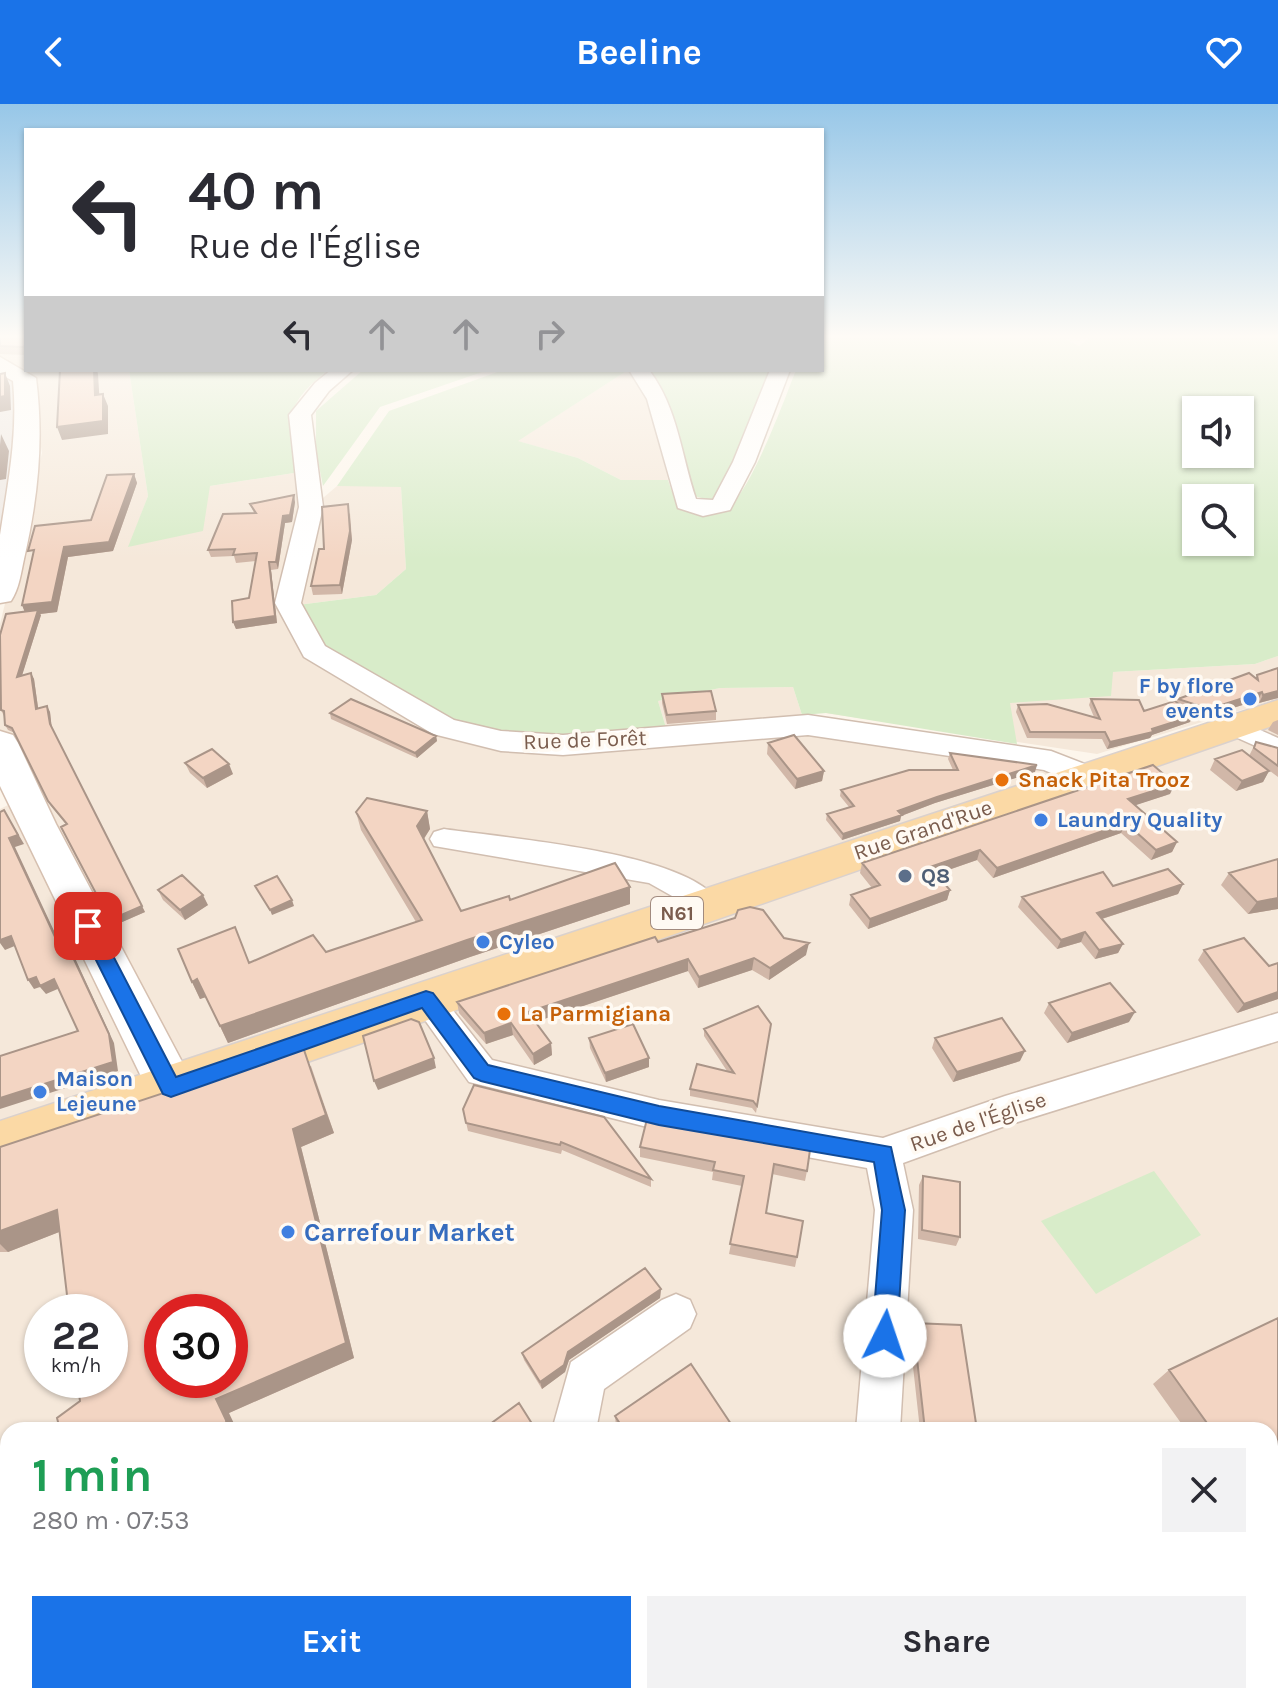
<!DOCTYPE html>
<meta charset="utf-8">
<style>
:root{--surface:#fff;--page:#f2f2f3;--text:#2b2b33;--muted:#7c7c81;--accent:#1a73e8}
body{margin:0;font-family:Karla,sans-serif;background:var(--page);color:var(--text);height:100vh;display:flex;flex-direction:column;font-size:30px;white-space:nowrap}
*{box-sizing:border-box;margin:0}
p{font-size:26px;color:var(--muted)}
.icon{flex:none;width:44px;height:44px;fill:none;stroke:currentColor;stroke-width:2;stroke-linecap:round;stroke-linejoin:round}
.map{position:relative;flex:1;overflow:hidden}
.panel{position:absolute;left:0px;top:1318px;width:1278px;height:282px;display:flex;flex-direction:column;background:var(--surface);border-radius:24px 24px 0 0;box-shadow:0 2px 6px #0004}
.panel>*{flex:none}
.hud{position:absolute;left:24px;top:24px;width:800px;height:244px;border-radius:0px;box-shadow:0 2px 6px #0004;background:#fff;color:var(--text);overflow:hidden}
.tools{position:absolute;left:1182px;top:292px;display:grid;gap:16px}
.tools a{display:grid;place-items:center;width:72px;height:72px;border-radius:0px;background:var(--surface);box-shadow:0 2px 6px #0004;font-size:40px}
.speed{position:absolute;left:24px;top:1190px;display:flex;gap:16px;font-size:40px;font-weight:700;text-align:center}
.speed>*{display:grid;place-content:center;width:104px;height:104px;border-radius:50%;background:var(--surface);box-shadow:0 2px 6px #0004;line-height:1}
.speed small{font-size:20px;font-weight:400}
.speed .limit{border:12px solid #d22;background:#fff;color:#111}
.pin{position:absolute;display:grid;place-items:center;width:68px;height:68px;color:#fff;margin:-34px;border-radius:16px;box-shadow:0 4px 12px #0006}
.me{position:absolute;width:88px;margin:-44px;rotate:4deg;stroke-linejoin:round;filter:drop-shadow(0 0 6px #0008)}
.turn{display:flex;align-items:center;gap:28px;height:168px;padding:0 32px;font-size:36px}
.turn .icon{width:104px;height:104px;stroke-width:2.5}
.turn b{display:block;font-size:56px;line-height:68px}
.lanes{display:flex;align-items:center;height:76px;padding:0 32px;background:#0003;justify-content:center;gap:40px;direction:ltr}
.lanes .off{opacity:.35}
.round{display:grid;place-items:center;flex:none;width:84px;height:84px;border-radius:0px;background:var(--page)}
.summary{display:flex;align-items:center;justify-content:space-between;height:136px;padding:0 32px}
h1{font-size:48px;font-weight:700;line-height:60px;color:#1e9e55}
.action{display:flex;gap:16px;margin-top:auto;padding:16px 32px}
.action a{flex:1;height:92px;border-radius:0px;background:var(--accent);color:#fff;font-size:32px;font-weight:700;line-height:92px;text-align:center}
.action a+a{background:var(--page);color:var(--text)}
header{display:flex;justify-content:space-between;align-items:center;height:104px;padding:0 32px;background:var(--accent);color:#fff;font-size:36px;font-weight:700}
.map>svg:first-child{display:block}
.residential{fill:#f5e8da;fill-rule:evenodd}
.industrial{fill:#efe9e4}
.green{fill:#d8ecc9;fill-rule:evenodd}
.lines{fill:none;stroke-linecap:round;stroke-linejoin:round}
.minor-casing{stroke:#d1beb0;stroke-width:3}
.tertiary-casing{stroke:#d1beb0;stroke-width:3}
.secondary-casing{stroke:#d6c0b0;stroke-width:3}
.primary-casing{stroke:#dad1cd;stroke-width:3}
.minor{fill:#fff;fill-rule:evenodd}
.tertiary{fill:#fff;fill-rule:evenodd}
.secondary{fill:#fff;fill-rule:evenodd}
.primary{fill:#fbd9a5;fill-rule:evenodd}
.wall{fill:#d1b7a8}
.shaded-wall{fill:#aa9588}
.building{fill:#f3d5c3;stroke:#aa9588;stroke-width:2;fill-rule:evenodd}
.route{fill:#1a73e8;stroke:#114b97;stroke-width:2}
.shop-dot{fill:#3f7fe0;stroke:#fffaf3;stroke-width:3}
.food-dot{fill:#e8710a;stroke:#fffaf3;stroke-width:3}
.service-dot{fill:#5c6f8a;stroke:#fffaf3;stroke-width:3}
.labels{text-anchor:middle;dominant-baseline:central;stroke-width:7;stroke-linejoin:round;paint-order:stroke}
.shield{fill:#fffaf3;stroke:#a28b7f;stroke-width:2}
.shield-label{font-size:20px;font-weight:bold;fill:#7a5c4d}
.shop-label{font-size:22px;font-weight:bold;fill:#366cbe;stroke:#fffaf3;text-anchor:start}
.street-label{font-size:22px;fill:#7a5c4d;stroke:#fffaf3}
.food-label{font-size:22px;font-weight:bold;fill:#c56008;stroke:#fffaf3;text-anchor:start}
.service-label{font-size:22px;font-weight:bold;fill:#4e5e75;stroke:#fffaf3;text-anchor:start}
.near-shop-label{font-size:26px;font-weight:bold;fill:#366cbe;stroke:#fffaf3;text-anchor:start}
</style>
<header><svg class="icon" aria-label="back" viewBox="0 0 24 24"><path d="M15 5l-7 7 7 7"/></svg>Beeline<svg class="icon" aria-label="heart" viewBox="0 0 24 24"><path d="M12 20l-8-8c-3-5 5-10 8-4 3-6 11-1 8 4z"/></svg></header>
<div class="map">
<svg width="1278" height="1599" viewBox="0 0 1278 1599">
<rect width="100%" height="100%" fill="#fdf6ec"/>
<!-- residential -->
<path class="residential" d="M0 232H26V266H129L148 392 129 443 210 382 300 368 306 405 285 496 318 554 516 645 828 621 1062 672 0 1033V705L12 699 0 641V520L42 349 30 271 21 264 0 257Z
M628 266H633L650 296 668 376H621L578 354 517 337Z
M337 382H401L406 465 376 491 298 501 323 394Z
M1278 552V595L1097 650 826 609 1113 568 1255 560Z
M793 583 802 611 667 627 658 597 720 584Z
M1278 618V1599H387L381 1592H1270V1326H8V1562L0 1567V1056ZM42 1208H110V1276H42ZM162 1208H230V1276H162Z"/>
<!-- industrial -->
<path class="industrial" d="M0 264 20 278 0 467Z"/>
<!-- green -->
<path class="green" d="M831 232H1074L1067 236 1079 242 1092 232H1278V552L1255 560 1113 568 1111 592 1010 599 1017 640 826 609 802 611 793 583 720 584 658 597 667 627 567 632 505 629 447 614 327 545 298 501 376 491 406 465 401 383 337 382 389 307 503 266H628L518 337 578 354 621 376H668C675 396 678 410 703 410 711 410 721 410 727 405 751 387 784 297 796 266H822V238ZM1196 306H1240V350H1196ZM1196 394H1240V438H1196Z
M129 266H328C282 303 289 313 300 368L210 382 203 427 128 443 148 392Z
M363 266H488L380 303 323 382 316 347V307Z
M650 266H776L722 393 710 396 694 392 666 295Z
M1154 1067 1201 1131 1096 1190 1041 1117Z
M8 1563V1592H381L387 1599H0V1567Z"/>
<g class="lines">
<!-- minor casing -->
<g class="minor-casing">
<path id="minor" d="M1233 614 1278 634V652L1224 628 1220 622 1224 616Z
M444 725C503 734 691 748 719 799L715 807 704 810 649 779 434 742 430 735 434 728Z
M426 882 437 886 492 956 659 996 883 1034 1005 992 1278 909V937L1005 1022 903 1059 913 1106 900 1326H856L875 1106 867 1064 659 1026 469 978 410 895 415 886Z
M676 1190 690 1196 696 1210 690 1224 604 1285 596 1326H552L571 1258 662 1196Z
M955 1592H1006L1009 1599H958Z"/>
</g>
<!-- tertiary casing -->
<g class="tertiary-casing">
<path id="tertiary" d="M331 266H353L329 287 311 311 323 403 301 499 325 542 454 616 501 627 563 631 808 611 1051 647 1095 664 1100 672 1095 680 1084 683 1044 666 808 631 563 651 501 647 433 630 304 553 275 499 299 403 289 311 315 279Z
M629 266H649C678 304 681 351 696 395L713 396 733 358 770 266H790L755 358 730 406 703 412 678 404 647 295Z"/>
</g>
<!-- secondary casing -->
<g class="secondary-casing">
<path id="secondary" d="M0 253 36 274C44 336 38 394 24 455 21 469 19 485 11 497L0 499C0 477 0 453 0 431 8 378 18 331 13 277L0 270Z
M0 627 13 631 18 639 56 720 188 969 195 984 188 999 171 1005 154 999 0 682Z"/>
</g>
<!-- primary casing -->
<g class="primary-casing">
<path id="primary" d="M1278 596V620L0 1065V1017Z"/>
</g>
<!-- minor -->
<use href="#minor" class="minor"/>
<!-- tertiary -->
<use href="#tertiary" class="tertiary"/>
<!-- secondary -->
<use href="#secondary" class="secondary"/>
<!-- primary -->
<use href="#primary" class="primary"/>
</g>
<!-- wall -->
<path class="wall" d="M0 232H26V251L0 250Z
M134 370 137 379 113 447 68 453 57 508 40 510 41 511 22 571 31 569 34 575 38 604 47 602 50 608 52 626 145 808 113 822 66 720 51 702 15 629 8 626 5 621 4 612 1 606 0 531 25 508 22 501 91 416Z
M295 398 292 418 285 419 278 465 271 466 277 519 236 525 233 518 249 494 256 457 236 459 234 452 211 453 208 446 254 409 250 400Z
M350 409 352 436 342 490 313 491 311 482 324 445Z
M1278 564V594L1259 599 1258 596 1205 613 1187 607 1190 618 1152 631 1150 634 1107 645 1102 635 1027 634 1016 608 1018 601 1094 613 1089 601 1091 595 1144 607 1176 598 1178 595 1256 574 1257 571Z
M662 590 716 607V616L667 620 662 599Z
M330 609 436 632 437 637 417 654 331 615Z
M1278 616V631L1268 626 1273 618Z
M1256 638 1278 644V673L1258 658 1269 667 1263 678 1236 687 1210 666 1215 655 1249 652Z
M768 639 824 667 822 677 795 685 767 650Z
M950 649 1035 668 935 699 901 712 900 717 842 736 826 716 827 710 849 703 840 692 841 686 953 666 948 655Z
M185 659 233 670 207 684 190 669Z
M1170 690 1135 701 1177 738 1172 748 1151 756 1121 729 993 774 977 756 937 770 950 786 947 796 868 825 849 801 851 791 872 784 860 769 862 759Z
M427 707 430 725 424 735 461 807 510 796 630 800 470 853 228 939 206 893 200 895 192 878 250 858 326 848 416 818 361 726 356 708Z
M1229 769 1278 805 1248 810 1221 781Z
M1183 780 1178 790 1102 815 1123 840 1118 849 1095 855 1081 838 1057 845 1018 803 1022 793 1113 782Z
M158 786 208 801 185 816 163 796Z
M784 834 806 851 769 876 752 866 698 884 688 867 535 918 551 939 552 951 534 961 513 931 486 940 459 909 457 898 658 838Z
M1204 846 1269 862 1278 859V895L1237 909 1198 856Z
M1049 899 1129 918 1067 939 1044 909Z
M771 920 756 1009 752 1004 690 992V985L727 967 704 932V925Z
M589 934 649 963 606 978 590 944Z
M935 934 1020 957 953 978 932 944Z
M311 962 334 1029 301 1043 354 1254 229 1309 80 1297 59 1128 8 1148H0V1043Z
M474 981 651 1075V1083L562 1046 561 1050 468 1027 463 1005Z
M647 1015 807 1067 805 1077 772 1070 766 1109 797 1153 795 1163 729 1150 742 1082 712 1076 713 1068 640 1053V1043Z
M923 1072 960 1133 956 1142 918 1135 919 1081Z
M661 1185 660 1194 569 1256 565 1268 542 1285 524 1256 522 1249Z
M1278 1214V1456L1270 1445V1326H1186L1153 1280 1169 1266Z
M913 1219 977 1326H920L909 1226Z
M615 1312 735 1326H618L616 1322Z
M771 1592H880L886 1599H776Z
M1028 1592H1114L1119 1599H1033Z"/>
<!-- shaded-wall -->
<path class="shaded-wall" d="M94 266H97L98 270 100 303 95 291Z
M5 269 10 282 11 306 0 308V293Z
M103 290 108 302V330L62 336 57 323Z
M1 330 9 347 6 375 0 376V341Z
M134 370 137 379 113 447 68 453 57 508 40 510 41 511 20 578 17 573 26 511 22 501 64 443 109 438Z
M294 391 295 398 292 418 285 419 278 465 276 458 283 412Z
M348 400 352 436 342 490 340 481Z
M269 458 271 466 277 519 236 525 233 518 275 512Z
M31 569 34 575 39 610 36 605Z
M1278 587V594L1259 599 1263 591Z
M1262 588 1258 596 1205 613 1209 605Z
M47 602 50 608 52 626 145 808 113 822 110 816 50 620Z
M1193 612 1190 618 1152 631 1150 634 1107 645 1110 638Z
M436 632 437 637 417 654 415 649Z
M229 660 233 670 207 684 203 674Z
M1037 661 1035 668 935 699 901 712 900 717 842 736 843 730 898 707 937 693Z
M824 667 822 677 795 685 797 675Z
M1269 667 1263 678 1236 687 1242 677Z
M1175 680 1170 690 1124 705 1128 695Z
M4 706 24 740 15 743 62 844 56 835 9 734Z
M427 707 430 725 421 739 417 722Z
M1126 719 1121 729 993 774 997 764Z
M1177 738 1172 748 1151 756 1156 746Z
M980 746 977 756 928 773 930 763Z
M1183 780 1178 790 1092 818 1097 809Z
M630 783V800L470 853 228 939 220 922 467 836Z
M950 786 947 796 868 825 870 815Z
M203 791 208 801 185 816 180 806Z
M1278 794V805L1248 810 1257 798Z
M292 796 294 802 272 811 270 806Z
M1085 828 1081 838 1057 845 1061 836Z
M11 832 17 841 5 846 0 839V836Z
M63 832 69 841 114 939 118 967 0 1005V994L113 958Z
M809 839 806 851 769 876 770 864Z
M1123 840 1118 849 1095 855 1099 846Z
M754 854 752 866 698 884 699 873Z
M688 855V867L529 920 528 908Z
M36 873 54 875 60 884 46 890 40 883 34 885 28 876Z
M197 875 206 893 200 895 192 878Z
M1278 888V895L1237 909 1244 900Z
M1135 908 1129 918 1067 939 1072 929Z
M511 919 513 931 486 940 484 929Z
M551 939 552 951 534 961 533 950Z
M303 943 334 1029 301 1043 354 1254 229 1309 237 1326H227L216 1295 293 1025Z
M1025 947 1020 957 953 978 957 968Z
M434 954 436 964 378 986 374 977Z
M649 954V963L606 978 605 969Z
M57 1106 72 1123 8 1148 0 1140V1127Z
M661 1185 660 1194 569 1256 565 1268 542 1285 540 1278 568 1248Z"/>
<!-- building -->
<path class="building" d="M0 232H26V241L23 243 0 242Z
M60 266H94L95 291 103 290V317L57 323Z
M5 269V292L0 293V270Z
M134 370 109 438 64 443 52 498 22 501 34 446 28 447 35 422 91 416 107 371Z
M294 391 290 411 283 412 276 458H269L275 512 233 518 232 497 249 494 257 449 233 451 235 445 208 446 223 410 256 409 250 400Z
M348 400 350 427 340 481 311 482 319 445H324L322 403Z
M38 506 17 573 31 569 36 605 47 602 50 620 142 802 110 816 61 723 67 720 48 697 12 624 5 621 4 607 1 606 0 531 6 510Z
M1278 564V587L1263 591 1262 588 1209 605 1178 595 1249 569 1258 576 1257 571Z
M711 587 716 607 667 611 662 590Z
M351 595 436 632 415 649 330 609Z
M1091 595 1139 596 1144 607 1175 597 1193 612 1152 625 1153 628 1110 638 1105 628H1030L1018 601 1047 600 1100 615Z
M794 631 824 667 797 675 768 639Z
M1256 638 1278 644V662L1254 644Z
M212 645 229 660 203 674 185 659Z
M1242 646 1269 667 1242 677 1215 655Z
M950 649 1037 661 937 693 898 707 902 711 843 730 827 710 854 702 841 686 909 666H958Z
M1153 661 1175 680 1128 695 1177 738 1156 746 1126 719 997 764 980 746 930 763 950 786 870 815 851 791 880 781 862 759Z
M367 694 427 707 417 722 461 807 509 792 510 796 615 759 630 783 467 836 220 922 197 875 192 878 178 845 235 823 249 859 313 831 326 848 422 816 356 708Z
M4 706 18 731 9 734 56 835 63 832 109 930 113 958 0 994V952L78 927 54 875 40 882 36 873 28 876 11 832 0 836V708Z
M1278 755V794L1257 798 1229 769Z
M1168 765 1183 780 1097 809 1123 840 1099 846 1085 828 1061 836 1022 793 1103 768 1113 782Z
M182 771 203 791 180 806 158 786Z
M277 772 292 796 270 806 255 782Z
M750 803 763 806 784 834 809 839 770 864 754 854 699 873 688 855 528 908 551 939 533 950 511 919 484 929 457 898 655 833 658 838 735 814 738 806Z
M1244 834 1269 862 1278 859V888L1244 900 1204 846Z
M1110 879 1135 908 1072 929 1049 899Z
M758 902 771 920 757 1002 753 997 690 985 697 960 734 969 704 925Z
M1002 914 1025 947 957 968 935 934Z
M411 915 419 918 434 954 374 977 363 932Z
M633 920 649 954 605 969 589 934Z
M303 943 326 1011 293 1025 346 1239 216 1295 226 1316 227 1326H60L57 1314 80 1297 77 1276H110V1208H69L57 1106 0 1127V1043ZM162 1208H230V1276H162Z
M474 981 604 1013 651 1075 561 1038 560 1041 466 1019 463 1005Z
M647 1015 810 1046 807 1067 774 1060 766 1109 803 1117 797 1153 730 1140 744 1072 713 1066 715 1058 640 1043Z
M923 1072 960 1078V1133L922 1126Z
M645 1164 661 1185 568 1248 564 1261 540 1278 522 1249Z
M1278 1214V1417L1270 1406V1326H1212L1169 1266Z
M913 1219 961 1221 977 1326H925Z
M691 1260 735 1326H624L615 1312Z
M519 1299 536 1326H482Z
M550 1592H668L670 1595 667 1599H554Z
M778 1592H880L886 1599H784Z
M1042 1592H1114L1119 1599H1047Z"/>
<!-- sky -->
<linearGradient id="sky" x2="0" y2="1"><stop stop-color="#97c7e8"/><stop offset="0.51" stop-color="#fefbf6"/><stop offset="1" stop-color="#fefbf6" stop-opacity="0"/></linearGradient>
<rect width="1278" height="456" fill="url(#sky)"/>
<!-- route -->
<path class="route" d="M88 815 95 817 176 973 426 887 433 889 488 961 659 1002 891 1043 905 1106 897 1232 894 1240 885 1244 876 1240 872 1232 882 1106 874 1058 659 1021 481 977 474 974 422 904 171 993 163 990 79 822Z"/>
<!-- markers -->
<g class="shop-dot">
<circle cx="1250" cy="595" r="8"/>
<circle cx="1041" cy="716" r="8"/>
<circle cx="483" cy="838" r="8"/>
<circle cx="40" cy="988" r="8"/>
<circle cx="288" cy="1128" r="8"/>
</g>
<g class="food-dot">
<circle cx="1002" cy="676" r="8"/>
<circle cx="504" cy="910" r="8"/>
</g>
<circle class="service-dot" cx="905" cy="772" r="8"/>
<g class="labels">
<!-- shield labels -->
<rect class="shield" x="651" y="793" width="52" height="32" rx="6"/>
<g class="shield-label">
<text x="677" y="809">N61</text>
</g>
<!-- shop labels -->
<g class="shop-label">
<text x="1234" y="582" text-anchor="end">F by flore<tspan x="1234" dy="25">events</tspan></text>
<text x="1057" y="716">Laundry Quality</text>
<text x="499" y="838">Cyleo</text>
<text x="56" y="975">Maison<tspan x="56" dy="25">Lejeune</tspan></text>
</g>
<!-- street labels -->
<g class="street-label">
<text transform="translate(585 636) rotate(-2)">Rue de Forêt</text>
<text transform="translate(923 726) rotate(-19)">Rue Grand'Rue</text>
<text transform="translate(978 1018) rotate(-19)">Rue de l'Église</text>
</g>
<!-- food labels -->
<g class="food-label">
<text x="1018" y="676">Snack Pita Trooz</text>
<text x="520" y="910">La Parmigiana</text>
</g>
<!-- service labels -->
<g class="service-label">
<text x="921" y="772">Q8</text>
</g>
<!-- near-shop labels -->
<g class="near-shop-label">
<text x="304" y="1128">Carrefour Market</text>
</g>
</g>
</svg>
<div class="tools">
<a><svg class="icon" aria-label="sound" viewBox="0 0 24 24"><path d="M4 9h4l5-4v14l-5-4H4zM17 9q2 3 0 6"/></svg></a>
<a><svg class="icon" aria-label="search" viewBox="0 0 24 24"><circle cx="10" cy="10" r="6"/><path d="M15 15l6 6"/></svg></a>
</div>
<div class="speed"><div>22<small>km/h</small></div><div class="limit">30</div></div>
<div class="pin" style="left:88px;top:822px;background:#d93025"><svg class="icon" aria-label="arrive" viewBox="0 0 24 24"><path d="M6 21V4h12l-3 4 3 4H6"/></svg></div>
<svg class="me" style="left:885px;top:1232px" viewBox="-20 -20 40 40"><circle r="19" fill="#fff"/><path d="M0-13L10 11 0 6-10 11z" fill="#1a73e8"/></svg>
<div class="hud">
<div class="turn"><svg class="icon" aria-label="left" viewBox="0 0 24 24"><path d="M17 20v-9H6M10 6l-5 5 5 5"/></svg><div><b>40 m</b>Rue de l'Église</div></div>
<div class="lanes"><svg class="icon" aria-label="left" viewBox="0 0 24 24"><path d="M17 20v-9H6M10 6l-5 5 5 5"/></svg><svg class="icon off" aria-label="ahead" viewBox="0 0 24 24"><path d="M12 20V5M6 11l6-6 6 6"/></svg><svg class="icon off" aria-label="ahead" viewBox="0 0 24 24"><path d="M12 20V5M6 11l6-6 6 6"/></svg><svg class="icon off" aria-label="right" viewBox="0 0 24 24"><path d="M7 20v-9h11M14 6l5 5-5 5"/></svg></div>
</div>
<section class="panel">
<div class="summary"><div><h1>1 min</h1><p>280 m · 07:53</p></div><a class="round"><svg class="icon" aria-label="close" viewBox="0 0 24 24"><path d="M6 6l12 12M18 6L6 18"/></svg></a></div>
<div class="action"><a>Exit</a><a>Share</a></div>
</section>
</div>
